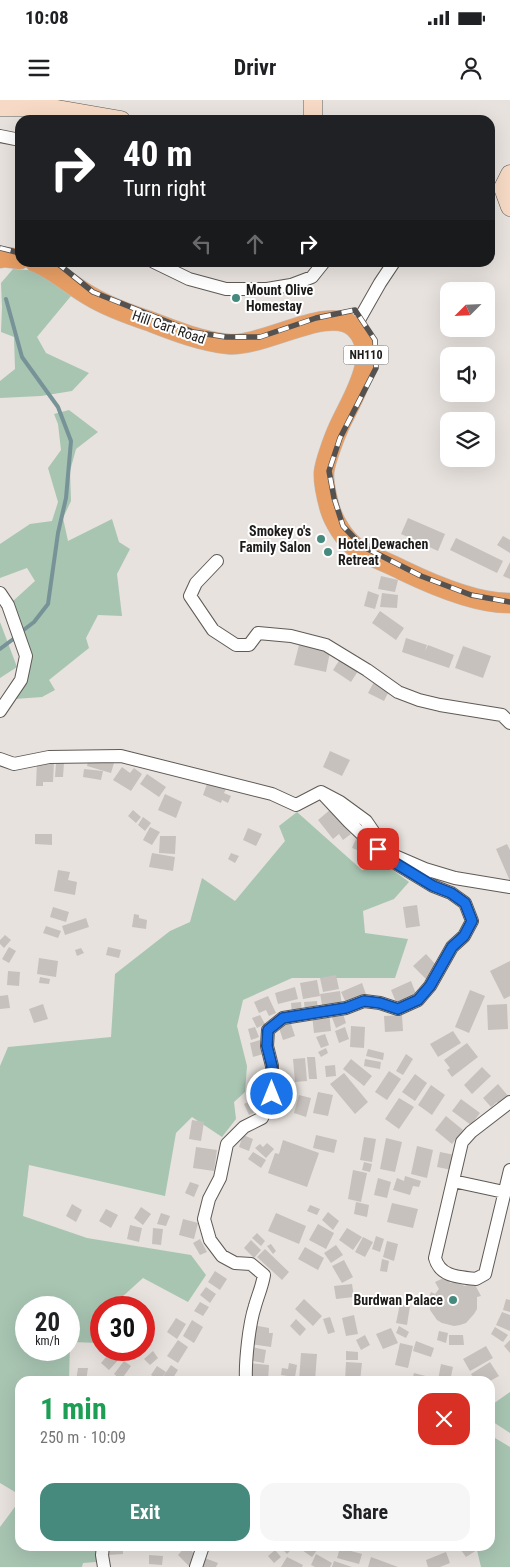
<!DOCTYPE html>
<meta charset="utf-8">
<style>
:root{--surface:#fff;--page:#f6f6f6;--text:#202124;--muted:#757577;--accent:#46897d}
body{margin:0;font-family:"Roboto Condensed",sans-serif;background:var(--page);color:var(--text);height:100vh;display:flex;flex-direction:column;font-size:19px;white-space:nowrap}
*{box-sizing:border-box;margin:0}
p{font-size:16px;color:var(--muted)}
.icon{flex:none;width:28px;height:28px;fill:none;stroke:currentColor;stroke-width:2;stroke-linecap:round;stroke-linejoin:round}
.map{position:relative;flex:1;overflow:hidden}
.panel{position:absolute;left:15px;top:1276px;width:480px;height:175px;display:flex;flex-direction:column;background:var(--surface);border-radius:15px;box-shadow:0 5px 20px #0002}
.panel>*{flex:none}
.guide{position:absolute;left:15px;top:15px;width:480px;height:152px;border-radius:15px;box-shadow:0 5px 20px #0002;background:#202124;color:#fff;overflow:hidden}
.needle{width:32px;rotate:246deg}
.fabs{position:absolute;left:440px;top:182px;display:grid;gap:10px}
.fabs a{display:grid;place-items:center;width:55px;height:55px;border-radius:10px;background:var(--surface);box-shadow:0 5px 20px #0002;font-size:25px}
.speed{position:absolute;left:15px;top:1196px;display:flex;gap:10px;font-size:25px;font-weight:700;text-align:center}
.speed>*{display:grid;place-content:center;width:65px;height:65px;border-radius:50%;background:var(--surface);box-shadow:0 5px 20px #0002;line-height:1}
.speed small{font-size:12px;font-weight:400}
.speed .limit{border:8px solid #d22;background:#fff;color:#111}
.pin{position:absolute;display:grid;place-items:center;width:42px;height:42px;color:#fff;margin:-21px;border-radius:10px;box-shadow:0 2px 8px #0006}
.me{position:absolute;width:55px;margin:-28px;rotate:0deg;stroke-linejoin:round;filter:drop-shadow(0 0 4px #0008)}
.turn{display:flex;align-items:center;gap:18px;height:105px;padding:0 25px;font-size:22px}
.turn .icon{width:65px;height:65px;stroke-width:2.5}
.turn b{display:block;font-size:35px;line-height:42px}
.lanes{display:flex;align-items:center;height:48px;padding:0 25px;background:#0003;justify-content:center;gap:25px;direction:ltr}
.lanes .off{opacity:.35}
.round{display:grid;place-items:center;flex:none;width:52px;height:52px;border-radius:15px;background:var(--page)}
.overview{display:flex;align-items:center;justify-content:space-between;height:85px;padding:0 25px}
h1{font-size:30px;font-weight:700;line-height:38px;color:#1e9e55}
.cta{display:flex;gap:10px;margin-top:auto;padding:10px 25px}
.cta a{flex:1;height:58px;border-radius:15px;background:var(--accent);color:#fff;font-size:20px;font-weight:700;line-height:58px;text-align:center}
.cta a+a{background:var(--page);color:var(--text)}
.status{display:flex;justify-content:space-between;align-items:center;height:35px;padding:0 25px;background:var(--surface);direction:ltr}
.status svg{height:14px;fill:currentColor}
header{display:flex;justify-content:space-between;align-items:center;height:65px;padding:0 25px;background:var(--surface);font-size:22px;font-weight:700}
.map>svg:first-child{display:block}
.green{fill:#a8c5b2;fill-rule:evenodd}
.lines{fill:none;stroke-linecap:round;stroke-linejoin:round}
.stream{stroke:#779398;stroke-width:4}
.building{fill:#c6c1bd}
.minor-casing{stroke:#5f5a56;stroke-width:14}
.secondary-casing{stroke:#5f5a56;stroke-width:19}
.trunk-casing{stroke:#c0bfbf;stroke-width:21}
.minor{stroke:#fff;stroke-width:12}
.secondary{stroke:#f6dac5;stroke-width:18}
.trunk{stroke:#e79e64;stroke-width:20}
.rail-casing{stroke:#545250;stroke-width:5.5}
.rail{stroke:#fff;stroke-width:4;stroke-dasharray:11;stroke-linecap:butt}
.route-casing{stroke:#114b97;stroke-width:12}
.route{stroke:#1a73e8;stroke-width:9}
.poi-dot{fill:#46897d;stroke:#fff;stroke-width:2}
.labels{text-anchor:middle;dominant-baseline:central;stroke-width:4;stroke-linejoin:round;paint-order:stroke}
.shield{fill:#fff;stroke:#61605f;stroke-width:1}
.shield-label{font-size:12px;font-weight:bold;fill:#1d1c1a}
.poi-label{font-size:14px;font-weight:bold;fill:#1d1c1a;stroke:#fff;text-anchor:start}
.street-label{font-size:14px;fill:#1d1c1a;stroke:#fff}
</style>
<div class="status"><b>10:08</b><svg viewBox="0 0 49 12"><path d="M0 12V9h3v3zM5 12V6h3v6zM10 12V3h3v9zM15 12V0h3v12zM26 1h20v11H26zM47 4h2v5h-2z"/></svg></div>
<header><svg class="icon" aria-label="menu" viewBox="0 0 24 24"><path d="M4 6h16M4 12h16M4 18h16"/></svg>Drivr<svg class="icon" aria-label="person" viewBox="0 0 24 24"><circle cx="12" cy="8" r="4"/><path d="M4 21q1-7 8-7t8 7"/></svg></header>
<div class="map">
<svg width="510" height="1467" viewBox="0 0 510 1467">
<rect width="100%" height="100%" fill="#e7e2dd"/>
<!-- green -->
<path class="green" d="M13 169 42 171 71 196 37 237 46 253 89 273 72 291 41 296 0 298V281L15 269 14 237 1 232 2 207 1 183Z
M69 310 98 332 76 349 70 371 71 401 63 418 68 441 112 419 119 442 130 449 117 474 122 516 98 515 86 538 89 548 49 580 55 590 42 597 15 599 25 582 12 502 35 481 27 468 0 478V444L30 424 52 421 58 402 48 368 61 350 58 324 54 314Z
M0 522 17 567 0 578Z
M297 712 362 770 381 761 409 782 394 799 363 811 365 833 408 839 395 878H292L243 900 237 926 247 966 245 992 234 1002 236 1019 222 1037 192 1017 176 1033 165 1096 29 1065 23 1116 87 1138 191 1155 206 1175 188 1202 143 1178 111 1207 101 1208V1243L70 1242 69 1281H20V1395L0 1383V966L8 947 111 937 115 874 170 831 190 822 202 778 235 801 285 741 279 726ZM26 1208H69V1250H26Z
M510 1292V1333L490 1320V1306Z
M490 1335 510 1347V1467H481L476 1446H490Z
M20 1400V1446H97L96 1462 83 1463 82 1467H0V1427Z"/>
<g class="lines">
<!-- stream -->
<path class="stream" d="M6 199 22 257 58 307 71 341 66 398 58 433 48 504 34 522 21 532
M0 549 16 537"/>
</g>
<!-- building -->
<path class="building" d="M408 418 445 434 438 451 401 434Z
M503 436 510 440V453L497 445Z
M456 438 503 461 497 473 450 450Z
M510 462V479L503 476Z
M381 476 398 480 395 492 378 489Z
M368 491 379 495 375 509 364 506Z
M382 493 398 495 397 508 380 507Z
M380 511 404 528 396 540 372 523Z
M406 538 427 545 425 551 428 545 454 555 449 568 402 552Z
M299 545 330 552 326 572 294 565Z
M463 546 491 556 483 578 455 568Z
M342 556 360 568 351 582 333 570Z
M375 580 391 587 384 601 368 593Z
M330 651 350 660 342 676 323 667Z
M89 657 114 663 111 673 87 666Z
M37 661 54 662 53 682H43V686H36Z
M56 663H64L63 677H55Z
M122 667 130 673 134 668 142 674 131 691 113 680Z
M84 669 103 671 101 680 83 677Z
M147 674 166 687 159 697 140 684Z
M208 681 226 689 224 693 231 696 228 703 222 700 221 703 203 695Z
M165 694 182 702 176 718 158 710Z
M331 709 351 734 343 740 339 734 333 739 318 720Z
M133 710 141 717 136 723 128 716Z
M143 717 151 723 145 731 138 725Z
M150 727 160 732 152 745 143 740Z
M248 728 262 734 256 746 243 740Z
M35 734H52V745L35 744Z
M160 736H176L175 754 159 753Z
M356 739 375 748 368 764 359 760 362 752 352 748Z
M507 744 510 750V781L496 749Z
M152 753 175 757 173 771 149 767Z
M231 753 239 756 235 763 228 759Z
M58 770 70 772 68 780 77 782 75 795 54 791Z
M417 805 420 826 406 828 403 807Z
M53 807 69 812 66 822 50 817Z
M134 814 139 815V818L147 820 146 829 132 827Z
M86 818 89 827 65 835 62 826Z
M46 826 61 831 58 838 43 833Z
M5 835 11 840 4 848 0 844V840Z
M9 847 16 851 9 863 2 859Z
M108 847 121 850 119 858 106 855Z
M81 848 84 853 77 856 75 850Z
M426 854 439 868 427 880 413 866Z
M39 858 58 861 56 877 37 874Z
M510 861V896L504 899 490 871Z
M8 871 20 872 19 886 7 885Z
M336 875 339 889 323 892 320 878Z
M40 877 50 879 49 884 39 883Z
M317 880 320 896 303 899 300 883Z
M411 881 416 894 396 902 391 890Z
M362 883 367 897 347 905 341 892Z
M295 887 298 899 278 904 275 893Z
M470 890 485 896 469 933 455 927Z
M340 891 342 906 323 910 320 894Z
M8 895 10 908 0 909V896Z
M268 896 276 913 269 916 266 910 259 913 254 902Z
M317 901 318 910 305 911 304 902Z
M301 902 302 912 292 913 291 903Z
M43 904 48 919 34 923 29 909Z
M507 904 508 929 488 930 487 905Z
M342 911 346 923 336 928 331 915Z
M329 912 331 931 314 933 312 914Z
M260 915 265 924 257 928 252 918Z
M402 915 403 931 385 932 384 916Z
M290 921 295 936 283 940 278 925Z
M351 926 365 927 364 948 350 947Z
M255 927 259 937 251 940 248 929Z
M345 927 349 939 339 943 335 931Z
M453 931 461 943 438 957 430 944Z
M325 934 329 945 321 948 316 937Z
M260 940 263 954 253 957 250 943Z
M467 943 478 957 452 977 447 970 450 968 444 960Z
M326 948 328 953 321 957 318 952Z
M368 949 384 953 383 960 366 956Z
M406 954 413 959 403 975 396 971Z
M307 957H315L317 979H309Z
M305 958 307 981 295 982 293 959Z
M351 959 372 976 364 986 343 969Z
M365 959 381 962 380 969 364 966Z
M335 965 336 976 326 977 325 966Z
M482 967 491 976 472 994 464 985Z
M389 971 401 979 387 1000 375 992Z
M344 973 368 1002 355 1014 330 984Z
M415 974 427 983 415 1001 402 992Z
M498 984 509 997 500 1005 497 1002 491 1007 483 998Z
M431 985 445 995 432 1015 418 1005Z
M318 992 333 995 328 1016 313 1013Z
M299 995 311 998 306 1017 294 1013Z
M260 996 265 1007 249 1015 244 1004Z
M399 998 414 1007 399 1029 385 1019Z
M461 999 480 1013 471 1025 452 1011Z
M446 1016 463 1030 452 1044 435 1030Z
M192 1020 204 1022 201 1041 189 1039Z
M243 1035 253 1039 249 1051 239 1047Z
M316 1035 337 1040 334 1053 313 1048Z
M364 1037 376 1039 372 1062 360 1060Z
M386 1038 402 1042 395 1072 380 1069Z
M283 1040 319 1053 307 1087 268 1073 275 1053 279 1054Z
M267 1043 274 1049 266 1058 255 1048 260 1044 263 1047Z
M417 1046 433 1050 427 1078 411 1074Z
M196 1047 217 1050 214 1071 193 1068Z
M253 1052 266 1060 261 1068 248 1059Z
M440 1052 455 1055 452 1070 437 1067Z
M364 1062 372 1064 370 1072 362 1070Z
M353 1070 367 1073 361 1102 348 1099Z
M405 1076 421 1081 419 1087 413 1086 410 1095 393 1090 397 1078 404 1081Z
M378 1078 391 1082 387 1098 374 1095Z
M190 1082 199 1085 194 1097 185 1093Z
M356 1102 369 1105 367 1117 354 1114Z
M392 1103 418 1109 413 1128 387 1122Z
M72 1104 82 1110 76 1122 66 1116Z
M310 1105 320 1109 317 1115 307 1111Z
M141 1107 151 1114 143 1125 134 1118Z
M106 1109 118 1115 111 1128 99 1121Z
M328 1112 339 1121 333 1130 322 1120Z
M161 1113 170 1116 166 1126 157 1124Z
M276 1113 306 1126 299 1144 268 1131Z
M183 1119 198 1123 194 1139 179 1135Z
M318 1124 334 1133 326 1149 309 1140Z
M130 1125 142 1128 139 1142 127 1139Z
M153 1128 163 1129 161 1145 152 1144Z
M347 1128 362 1137 353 1150 339 1140Z
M257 1133 265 1141 261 1146 252 1138Z
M376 1136 384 1139 380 1152 372 1149Z
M363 1137 373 1142 365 1157 355 1152Z
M200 1139 207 1152 200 1155 193 1143Z
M251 1140 261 1150 254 1158 244 1148Z
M387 1141 398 1144 394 1161 383 1157Z
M271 1144 276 1151 273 1154 267 1146Z
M336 1145 343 1155 331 1163 324 1153Z
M305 1147 324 1158 318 1170 298 1159Z
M265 1149 289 1172 282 1180 257 1157Z
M382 1159 389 1161 387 1172 380 1171Z
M344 1160 353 1177 342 1183 332 1166Z
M215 1171 227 1179 220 1190 208 1182Z
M446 1177 450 1183 454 1182 465 1186 473 1181 481 1196 477 1197V1209L474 1214 466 1223 460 1225 454 1226 442 1223 437 1220 430 1210 429 1198 431 1192 435 1194 439 1189 435 1182Z
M352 1184 354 1197 336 1199 334 1186Z
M206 1187 216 1194 210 1203 200 1195Z
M304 1199 322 1216 313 1226 295 1209Z
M506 1199 510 1200V1212L503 1210Z
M200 1202 209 1207 203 1216 194 1211Z
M400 1204 410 1206 407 1225 396 1223Z
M502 1212 510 1215V1231L496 1225Z
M354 1215 358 1234 346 1236 342 1218Z
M330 1217 335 1232 328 1234 323 1219Z
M176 1218 186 1224 177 1239 167 1232Z
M296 1219 306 1229 300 1236 290 1226Z
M192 1220 203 1227 194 1243 183 1236Z
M253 1225 269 1228V1233H273L271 1247 250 1244Z
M399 1226 409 1232 406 1238 396 1233Z
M495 1227 508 1235 503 1242 491 1234Z
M391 1228 398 1243 383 1249 376 1234Z
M439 1231 448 1233 446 1243 437 1240Z
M365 1235 370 1245 361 1250 356 1240Z
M449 1235H463L464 1245H449Z
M178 1240 188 1247 178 1263 167 1256Z
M510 1240V1253L504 1246Z
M416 1241 434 1248 431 1257 413 1251Z
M400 1243 413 1246 408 1268 395 1265Z
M486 1246 493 1258 470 1271 463 1259Z
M251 1247 266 1250 264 1263 248 1260Z
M112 1250 121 1257 109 1270 101 1263Z
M153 1251 158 1258 150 1265 144 1259Z
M346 1251 358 1252V1260H346Z
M301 1253 317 1254 315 1281H299Z
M124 1261 131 1266 121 1280 114 1274Z
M346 1262 362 1263 360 1281H345Z
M490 1262 499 1276 490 1281H476L471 1274Z
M249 1263 269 1265 268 1281H247Z
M289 1263 297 1265 295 1277 281 1275 282 1268 288 1269Z
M441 1264 453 1267 450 1281 438 1280Z
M171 1265 178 1270 171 1281H160Z
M157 1266 166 1272 160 1280 151 1275Z
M78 1268H88L86 1281H76Z
M414 1273 433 1278 432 1281H412Z
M108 1446H123V1454L108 1455Z
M186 1446 199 1458 190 1467 178 1455Z
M279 1446H295L287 1454Z
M300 1446H320L312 1457 299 1448Z
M458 1446H474L477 1450 466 1457Z
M340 1448 362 1454 359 1464 337 1458Z
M275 1450 281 1457 274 1463 268 1456Z
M446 1452 450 1463 440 1467H428L426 1460Z
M316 1454 332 1463 330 1467H315L311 1465Z
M149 1455 163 1456 162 1465 149 1464Z
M202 1457 218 1463 216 1467H198Z
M287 1457 303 1465 302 1467H281Z
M371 1457 398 1467H368Z
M334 1461 352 1467H332Z"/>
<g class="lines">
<!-- minor casing -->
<g class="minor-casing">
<path id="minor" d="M0 36 20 40
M154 162 189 179 226 189H267L291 185 312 177 324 162
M355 227 380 183 394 162
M217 461 196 483 190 496 213 530 236 545H249L258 533 291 536 326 545 367 570 398 592 419 600 440 605 502 615 510 623
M0 493 8 505 26 556 21 580 0 611
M0 659 14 664 49 657 121 656 272 694 296 705 321 692 340 702 366 721 388 753 425 769 455 778 510 787
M510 1070 485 1174 476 1179C459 1177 440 1177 435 1158L462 1042 471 1032 510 1002
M453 1081 504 1092
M246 1281C245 1262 249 1224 255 1206 258 1195 262 1187 264 1175L251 1164 235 1163 222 1156 210 1140 204 1119 209 1099 220 1078 227 1044 244 1027 262 1018 272 993V966L267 946 268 930 283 918 346 908 364 901 380 903 398 909 418 900 430 886 452 847 464 836 472 821 465 803 451 793 433 786 387 758 349 722 321 692
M103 1446 102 1455 104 1467
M196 1467 203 1446"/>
</g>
<!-- secondary casing -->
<g class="secondary-casing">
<path id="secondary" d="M313 0V20
M0 7H45L121 20
M510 74 503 88 510 107"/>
</g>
<!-- trunk casing -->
<g class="trunk-casing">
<path id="trunk" d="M0 158 4 157 20 159
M35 162C49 166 75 188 90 196 108 207 128 214 149 221 175 231 200 241 228 244 262 248 331 203 355 228 383 255 350 301 338 329 334 338 325 362 324 372 323 384 327 398 330 409 334 422 344 438 355 447 366 455 389 463 402 470 431 484 478 504 510 503"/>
</g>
<!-- minor -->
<use href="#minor" class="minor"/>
<!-- secondary -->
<use href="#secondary" class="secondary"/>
<!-- trunk -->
<use href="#trunk" class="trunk"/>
<!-- rail casing -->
<g class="rail-casing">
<path id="rail" d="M0 148 20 153
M56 162 93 192 193 232 226 237H260L316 218 355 210 375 240 376 268 340 338 329 371 334 398 343 426 362 446 421 476 471 495 510 502"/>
</g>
<!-- rail -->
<use href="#rail" class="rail"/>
</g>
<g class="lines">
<!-- route casing -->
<g class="route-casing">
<path id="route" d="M272 994V966L267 946 268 930 283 918 346 908 364 901 380 903 398 909 418 900 430 886 452 847 464 836 472 821 465 803 451 793 433 786 387 758 378 749"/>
</g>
<!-- route -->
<use href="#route" class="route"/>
</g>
<!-- markers -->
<g class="poi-dot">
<circle cx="236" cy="198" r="5"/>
<circle cx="321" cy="439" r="5"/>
<circle cx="328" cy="452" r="5"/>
<circle cx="453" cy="1200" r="5"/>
</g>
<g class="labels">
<!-- shield labels -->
<rect class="shield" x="343.5" y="245.5" width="45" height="19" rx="4"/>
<g class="shield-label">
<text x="366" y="255">NH110</text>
</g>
<!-- poi labels -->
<g class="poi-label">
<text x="246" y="190">Mount Olive<tspan x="246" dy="16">Homestay</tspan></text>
<text x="311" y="431" text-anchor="end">Smokey o's<tspan x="311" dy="16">Family Salon</tspan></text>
<text x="338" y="444">Hotel Dewachen<tspan x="338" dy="16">Retreat</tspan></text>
<text x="443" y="1200" text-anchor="end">Burdwan Palace</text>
</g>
<!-- street labels -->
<g class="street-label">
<text transform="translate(169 227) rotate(19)">Hill Cart Road</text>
</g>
</g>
</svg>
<div class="fabs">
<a><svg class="needle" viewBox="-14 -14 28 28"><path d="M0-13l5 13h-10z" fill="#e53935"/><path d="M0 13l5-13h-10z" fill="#757577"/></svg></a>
<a><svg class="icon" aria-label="sound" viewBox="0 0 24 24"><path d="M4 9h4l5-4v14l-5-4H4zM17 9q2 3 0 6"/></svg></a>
<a><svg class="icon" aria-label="layers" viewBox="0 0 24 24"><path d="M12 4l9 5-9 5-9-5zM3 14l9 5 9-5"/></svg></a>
</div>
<div class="speed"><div>20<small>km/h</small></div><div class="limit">30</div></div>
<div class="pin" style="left:378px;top:749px;background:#d93025"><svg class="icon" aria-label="arrive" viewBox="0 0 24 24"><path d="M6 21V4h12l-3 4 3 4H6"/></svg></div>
<svg class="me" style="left:272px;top:994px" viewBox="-20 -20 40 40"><circle r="17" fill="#1a73e8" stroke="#fff" stroke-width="3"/><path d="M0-11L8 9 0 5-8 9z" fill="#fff"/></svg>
<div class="guide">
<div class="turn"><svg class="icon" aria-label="right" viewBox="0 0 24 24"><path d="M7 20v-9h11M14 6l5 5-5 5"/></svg><div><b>40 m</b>Turn right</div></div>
<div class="lanes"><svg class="icon off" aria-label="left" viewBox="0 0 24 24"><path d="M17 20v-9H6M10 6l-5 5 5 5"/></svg><svg class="icon off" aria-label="ahead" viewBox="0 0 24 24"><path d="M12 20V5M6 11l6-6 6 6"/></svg><svg class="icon" aria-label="right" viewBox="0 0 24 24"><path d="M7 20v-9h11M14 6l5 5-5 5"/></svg></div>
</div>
<section class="panel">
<div class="overview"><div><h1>1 min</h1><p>250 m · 10:09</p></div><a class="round" style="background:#d93025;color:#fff"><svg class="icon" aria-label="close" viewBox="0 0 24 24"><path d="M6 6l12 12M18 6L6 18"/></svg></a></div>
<div class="cta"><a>Exit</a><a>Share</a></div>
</section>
</div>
